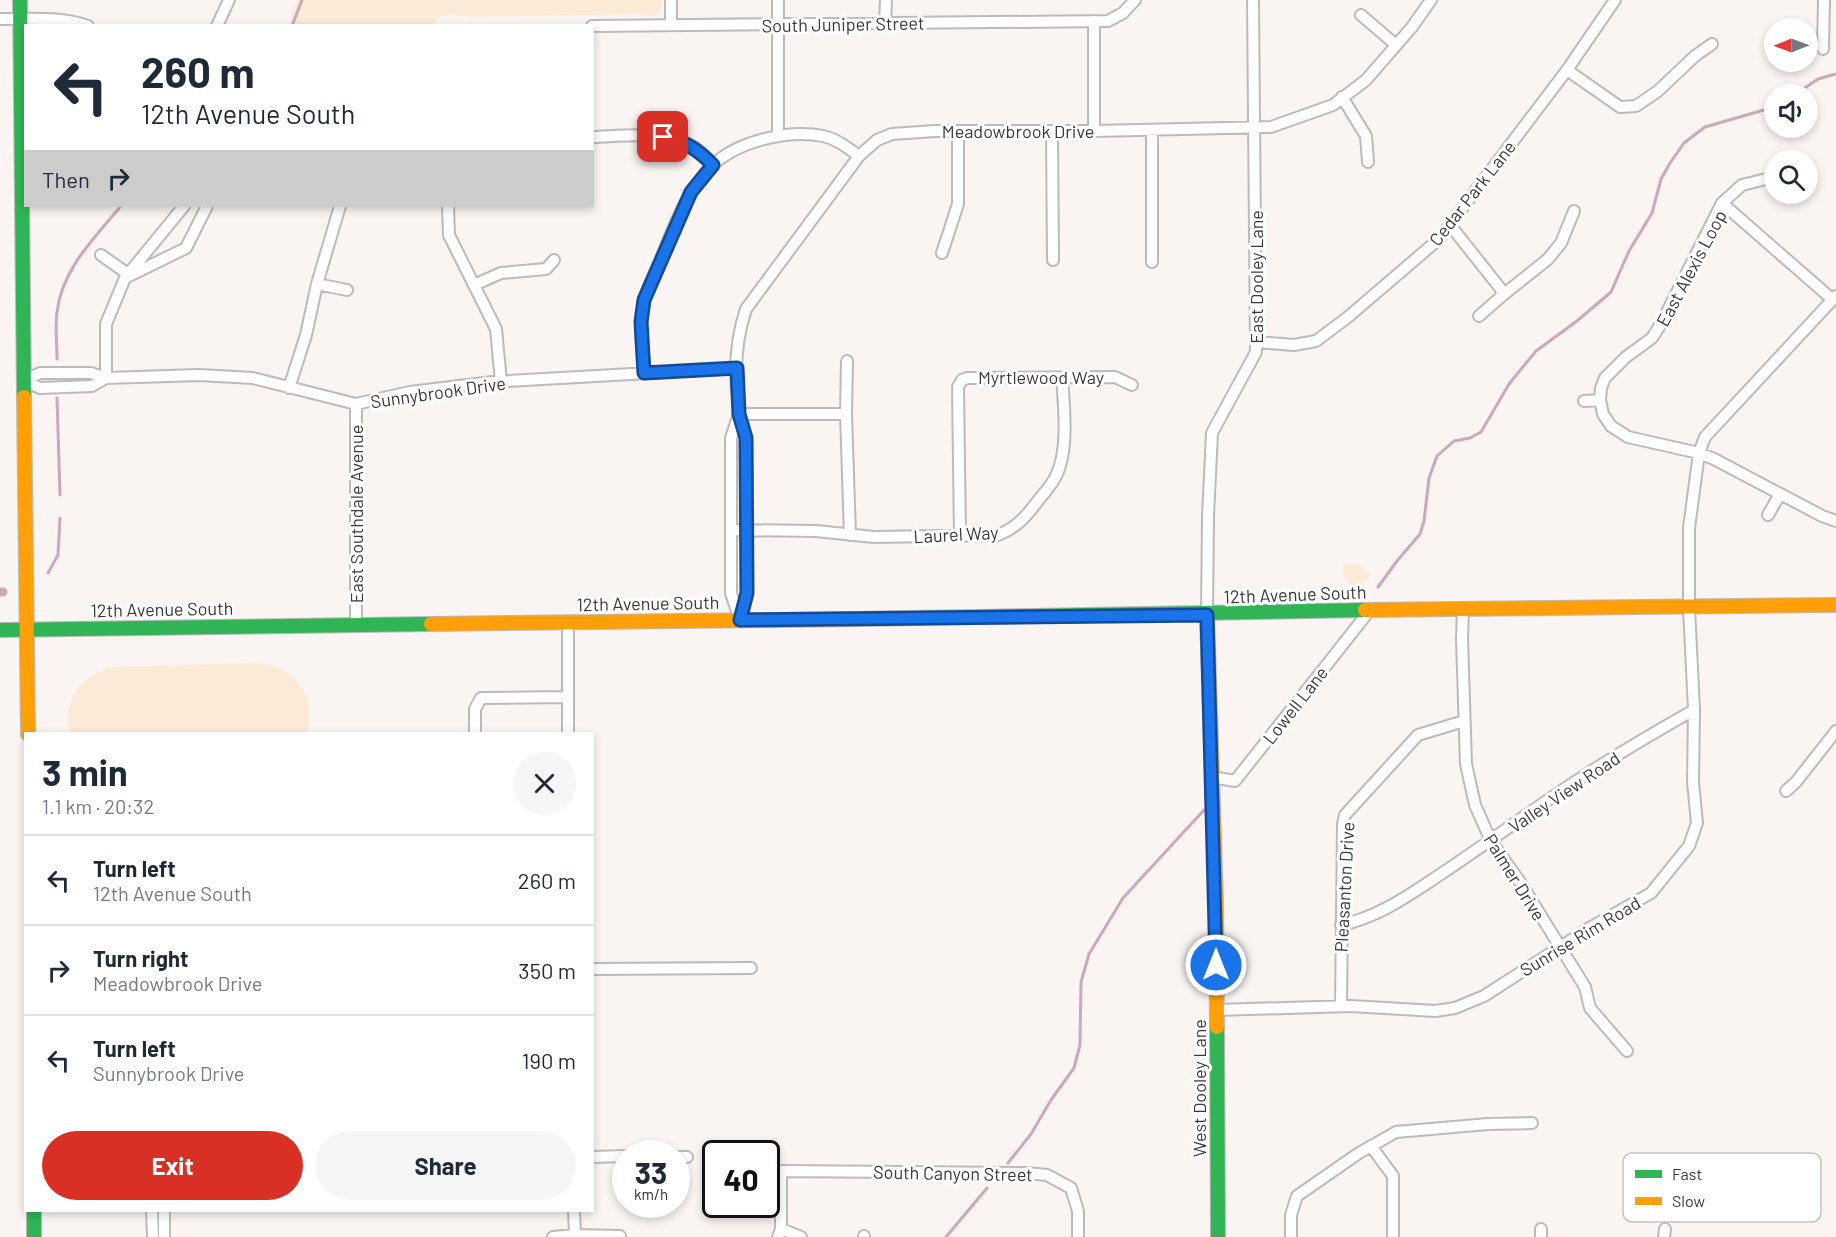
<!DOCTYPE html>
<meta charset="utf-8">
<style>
:root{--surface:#fff;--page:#f6f6f7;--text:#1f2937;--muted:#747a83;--line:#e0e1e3;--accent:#d93025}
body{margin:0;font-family:Barlow,sans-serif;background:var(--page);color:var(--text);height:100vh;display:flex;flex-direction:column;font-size:22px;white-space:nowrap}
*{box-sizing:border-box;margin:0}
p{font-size:20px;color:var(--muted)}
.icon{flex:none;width:33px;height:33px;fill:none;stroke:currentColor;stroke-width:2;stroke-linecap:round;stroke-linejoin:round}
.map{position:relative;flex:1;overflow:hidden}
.details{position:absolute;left:24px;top:732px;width:570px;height:480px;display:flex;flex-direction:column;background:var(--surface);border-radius:0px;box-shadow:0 3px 9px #0003}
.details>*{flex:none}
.top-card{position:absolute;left:24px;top:24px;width:570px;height:183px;border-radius:0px;box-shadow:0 3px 9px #0003;background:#fff;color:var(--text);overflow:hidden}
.needle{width:39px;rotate:269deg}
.tools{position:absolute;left:1764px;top:18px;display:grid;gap:12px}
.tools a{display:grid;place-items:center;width:54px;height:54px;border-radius:50%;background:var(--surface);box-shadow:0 3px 9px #0003;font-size:30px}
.speed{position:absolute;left:612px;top:1140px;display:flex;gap:12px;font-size:30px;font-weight:700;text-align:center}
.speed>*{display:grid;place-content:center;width:78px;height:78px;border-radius:50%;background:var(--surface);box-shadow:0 3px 9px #0003;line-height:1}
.speed small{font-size:15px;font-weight:400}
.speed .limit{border:3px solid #111;border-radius:9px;background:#fff;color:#111}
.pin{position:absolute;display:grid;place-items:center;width:51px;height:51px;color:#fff;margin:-26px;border-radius:12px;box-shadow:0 3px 9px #0006}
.me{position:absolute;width:66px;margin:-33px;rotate:0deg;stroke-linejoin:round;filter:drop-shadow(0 0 4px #0008)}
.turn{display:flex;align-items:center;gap:21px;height:126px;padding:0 18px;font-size:27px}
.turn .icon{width:78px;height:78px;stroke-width:2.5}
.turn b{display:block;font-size:42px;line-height:51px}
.then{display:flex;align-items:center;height:57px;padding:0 18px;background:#0003;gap:12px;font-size:22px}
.round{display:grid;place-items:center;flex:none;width:63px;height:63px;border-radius:32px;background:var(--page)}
.summary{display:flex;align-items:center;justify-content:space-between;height:102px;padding:0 18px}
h1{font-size:36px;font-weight:700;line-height:45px}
.cta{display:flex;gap:12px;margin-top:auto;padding:12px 18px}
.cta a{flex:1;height:69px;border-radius:36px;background:var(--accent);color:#fff;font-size:24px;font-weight:700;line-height:69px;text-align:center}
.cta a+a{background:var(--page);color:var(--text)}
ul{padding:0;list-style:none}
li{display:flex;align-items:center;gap:18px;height:90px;padding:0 18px;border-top:2px solid var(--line)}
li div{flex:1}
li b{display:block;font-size:22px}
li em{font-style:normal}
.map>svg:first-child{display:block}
.green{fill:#faead6}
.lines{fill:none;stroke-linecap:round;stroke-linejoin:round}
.stream{stroke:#cca8b8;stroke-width:3}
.canal{stroke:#cca8b8;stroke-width:9}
.street-casing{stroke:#bebab9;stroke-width:14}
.fast-casing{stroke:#bebab9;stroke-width:16}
.slow-casing{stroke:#bebab9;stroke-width:16}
.street{stroke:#fefdfd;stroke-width:10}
.fast{stroke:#30b455;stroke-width:14}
.slow{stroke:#ff9f0a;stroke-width:14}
.route-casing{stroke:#114b97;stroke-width:15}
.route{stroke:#1a73e8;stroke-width:10}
.labels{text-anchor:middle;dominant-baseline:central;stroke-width:6;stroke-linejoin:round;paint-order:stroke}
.street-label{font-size:18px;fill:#3c3837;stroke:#fff}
.key{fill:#fff;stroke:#c4c3c3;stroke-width:1.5}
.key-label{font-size:16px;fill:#3c3837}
</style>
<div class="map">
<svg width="1836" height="1237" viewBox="0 0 1836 1237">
<rect width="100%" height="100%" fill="#faf4f3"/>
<!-- green -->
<path class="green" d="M297 0H662V8L654 17 641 14 469 17C453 14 443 10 432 25H290L292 10Z
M1356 563 1371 576 1364 583 1352 585 1343 576V565Z
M258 663 278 667 295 678 306 695 310 715 307 733H70C63 699 78 681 109 667Z"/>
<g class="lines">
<!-- stream -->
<path class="stream" d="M292 26 302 0
M1796 94 1818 79 1836 74
M57 359C57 343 55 327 57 312 62 269 95 237 121 206
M57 398 60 495
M48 573 58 555 60 518
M1378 587 1397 561 1420 534 1424 521 1429 478 1437 456 1454 441 1470 438 1481 432 1509 384 1536 351 1577 321 1611 292 1629 251 1652 213 1661 179 1670 163 1684 143 1705 127 1774 107
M1008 1163 1031 1134 1051 1100 1074 1068 1080 1045 1081 982 1089 954 1123 898 1204 810
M946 1237 987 1188"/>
<!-- canal -->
<path class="canal" d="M0 592H3"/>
<!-- street casing -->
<g class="street-casing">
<path id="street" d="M671 0V25
M1361 15 1396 45
M0 19C29 19 61 16 88 26
M885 23 886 0
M217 26 229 0
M592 26 1108 21 1123 13 1135 0
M1823 49 1824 0
M1567 70 1620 107 1636 106 1658 91 1695 56 1712 44
M1342 97 1366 136 1368 162
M1052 131 1053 260
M1094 131V21
M778 135V0
M592 137C626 136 666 130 696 148 702 152 707 159 713 165
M1722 203 1742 185 1774 177
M448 206 449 235 496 329 501 382
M1450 225 1500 288 1503 295 1548 259 1561 243 1574 211
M942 253 958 204V131
M101 255 128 274
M1152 262V130
M129 276 186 248 207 206
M317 284 347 290
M474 285 501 273 546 269 554 260
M1833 300 1722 203 1662 322 1652 338 1626 357 1605 378 1601 388 1600 400 1603 414 1611 426 1628 437 1699 453 1714 459 1822 516 1836 521
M1479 316 1503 295
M1256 342 1294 345 1316 341 1348 317 1439 239 1567 70 1615 0
M847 361 846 414 850 535
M644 373C643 349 638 324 644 300 647 289 653 277 658 266 672 232 685 192 712 166 737 141 789 129 823 136 837 139 848 148 859 156
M106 378V324L125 278 184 206
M24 381 40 373H91L106 378 199 375 253 378 356 404 410 392 492 382 737 368
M24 381 40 388 92 386 106 378
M289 388 306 335 317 284 340 206
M1584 401 1600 400
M356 404V624
M739 414 731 438V593L740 620
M739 414H846
M1768 515 1780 494
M731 530 816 531 874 537 998 535C1016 528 1026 517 1037 502 1043 494 1052 485 1056 476 1069 450 1064 406 1062 378
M960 536 958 387 962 380 967 378 1115 377 1132 385
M1463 608 1462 639 1466 764 1475 805 1491 841 1520 882 1585 987 1590 1008 1627 1051
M1207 615 1208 516 1212 433 1256 352 1253 0
M740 620 747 593 746 438C734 396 732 351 746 309L859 156 877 140 892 134 935 131H1094L1271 127 1333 105 1366 80 1412 27 1431 0
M475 734V709L481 698 566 697
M568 734V622
M1212 777 1235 781 1370 610
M1786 791 1796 782 1836 731
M1341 925C1379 917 1409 895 1441 874 1480 848 1516 822 1554 796 1599 765 1646 737 1694 710
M592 969 751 968
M1341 1006 1343 824 1345 815 1418 735 1464 721
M1217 1010 1351 1006 1435 1011 1455 1008 1484 996 1593 926 1651 893 1689 846 1697 823 1693 782 1694 710 1689 608V528L1699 453 1705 437 1836 296
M1371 1146 1393 1176V1237
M592 1157 626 1156
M676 1157H687
M152 1210 153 1237
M164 1210V1237
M574 1210 575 1235
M781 1229 801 1237
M1541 1229V1237
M553 1237 575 1235 620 1236
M778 1237 781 1229V1171L1026 1173 1047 1175 1071 1188 1078 1211V1237
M864 1237V1236
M1291 1237V1215L1297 1196 1359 1153 1396 1132 1488 1124 1532 1123
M1664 1237 1665 1229"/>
</g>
<!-- fast casing -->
<g class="fast-casing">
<path id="fast" d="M20 0 24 397
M860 619 1365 610
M0 630 431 624
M1217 1027 1218 1237
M34 1210V1237"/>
</g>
<!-- slow casing -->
<g class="slow-casing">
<path id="slow" d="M24 397 28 734
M1365 610 1836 605
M1207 615 1216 899 1217 1027
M431 624 860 619"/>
</g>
<!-- street -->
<use href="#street" class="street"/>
<!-- fast -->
<use href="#fast" class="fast"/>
<!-- slow -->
<use href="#slow" class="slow"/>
</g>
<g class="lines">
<!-- route casing -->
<g class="route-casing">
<path id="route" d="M663 137C684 140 698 150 713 165L691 192 644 300 641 322 644 373 737 368 739 414 746 438 747 593 740 620 1207 615 1216 965"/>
</g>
<!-- route -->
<use href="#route" class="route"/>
</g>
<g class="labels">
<!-- street labels -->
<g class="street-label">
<text transform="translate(843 24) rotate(-1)">South Juniper Street</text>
<text x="1018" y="131">Meadowbrook Drive</text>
<text transform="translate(1472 193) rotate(-52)">Cedar Park Lane</text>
<text transform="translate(1691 268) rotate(-62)">East Alexis Loop</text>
<text transform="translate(1256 277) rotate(-90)">East Dooley Lane</text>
<text x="1041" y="377">Myrtlewood Way</text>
<text transform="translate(438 392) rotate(-8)">Sunnybrook Drive</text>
<text transform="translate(356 514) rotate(-90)">East Southdale Avenue</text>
<text transform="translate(956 534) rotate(-3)">Laurel Way</text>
<text transform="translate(1295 594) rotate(-2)">12th Avenue South</text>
<text transform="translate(648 603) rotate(-1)">12th Avenue South</text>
<text transform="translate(162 609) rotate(-1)">12th Avenue South</text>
<text transform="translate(1295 705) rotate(-52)">Lowell Lane</text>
<text transform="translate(1564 792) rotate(-34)">Valley View Road</text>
<text transform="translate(1515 877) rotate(58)">Palmer Drive</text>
<text transform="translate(1344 887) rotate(-87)">Pleasanton Drive</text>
<text transform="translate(1580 936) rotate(-31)">Sunrise Rim Road</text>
<text transform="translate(1199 1088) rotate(-90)">West Dooley Lane</text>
<text transform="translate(953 1173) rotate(1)">South Canyon Street</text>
</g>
</g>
<!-- legend -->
<rect x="1623" y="1153" width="198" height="69" rx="9" class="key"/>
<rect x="1635" y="1170" width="27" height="8" fill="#30b455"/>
<rect x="1635" y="1197" width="27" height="8" fill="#ff9f0a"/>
<g class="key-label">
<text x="1672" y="1180">Fast</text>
<text x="1672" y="1207">Slow</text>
</g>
</svg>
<div class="tools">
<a><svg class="needle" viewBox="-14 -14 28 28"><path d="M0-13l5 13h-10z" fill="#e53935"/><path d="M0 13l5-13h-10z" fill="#747a83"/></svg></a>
<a><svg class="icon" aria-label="sound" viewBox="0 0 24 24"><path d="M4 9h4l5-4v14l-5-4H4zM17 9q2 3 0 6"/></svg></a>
<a><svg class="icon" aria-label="search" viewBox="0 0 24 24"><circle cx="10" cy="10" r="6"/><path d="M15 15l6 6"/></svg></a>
</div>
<div class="speed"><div>33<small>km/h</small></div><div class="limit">40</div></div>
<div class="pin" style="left:663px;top:137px;background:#d93025"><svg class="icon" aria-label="arrive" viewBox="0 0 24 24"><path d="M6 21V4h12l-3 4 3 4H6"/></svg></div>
<svg class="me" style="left:1216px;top:965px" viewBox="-20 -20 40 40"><circle r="17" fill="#1a73e8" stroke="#fff" stroke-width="3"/><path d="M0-11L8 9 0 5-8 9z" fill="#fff"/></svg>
<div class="top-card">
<div class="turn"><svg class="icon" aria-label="left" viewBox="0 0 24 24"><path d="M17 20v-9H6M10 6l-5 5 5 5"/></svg><div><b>260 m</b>12th Avenue South</div></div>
<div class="then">Then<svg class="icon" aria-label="right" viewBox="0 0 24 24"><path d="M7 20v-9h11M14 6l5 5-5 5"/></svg></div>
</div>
<section class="details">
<div class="summary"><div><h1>3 min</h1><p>1.1 km · 20:32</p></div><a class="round"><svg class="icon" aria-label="close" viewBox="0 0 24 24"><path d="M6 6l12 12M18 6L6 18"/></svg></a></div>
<ul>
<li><svg class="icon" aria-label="left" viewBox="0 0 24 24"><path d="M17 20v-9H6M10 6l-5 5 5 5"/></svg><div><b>Turn left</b><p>12th Avenue South</p></div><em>260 m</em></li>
<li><svg class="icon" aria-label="right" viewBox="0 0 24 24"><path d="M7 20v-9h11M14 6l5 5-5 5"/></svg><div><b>Turn right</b><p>Meadowbrook Drive</p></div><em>350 m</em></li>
<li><svg class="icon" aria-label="left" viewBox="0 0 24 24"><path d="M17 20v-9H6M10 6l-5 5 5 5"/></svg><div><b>Turn left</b><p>Sunnybrook Drive</p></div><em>190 m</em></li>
</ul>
<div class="cta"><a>Exit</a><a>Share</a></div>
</section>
</div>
